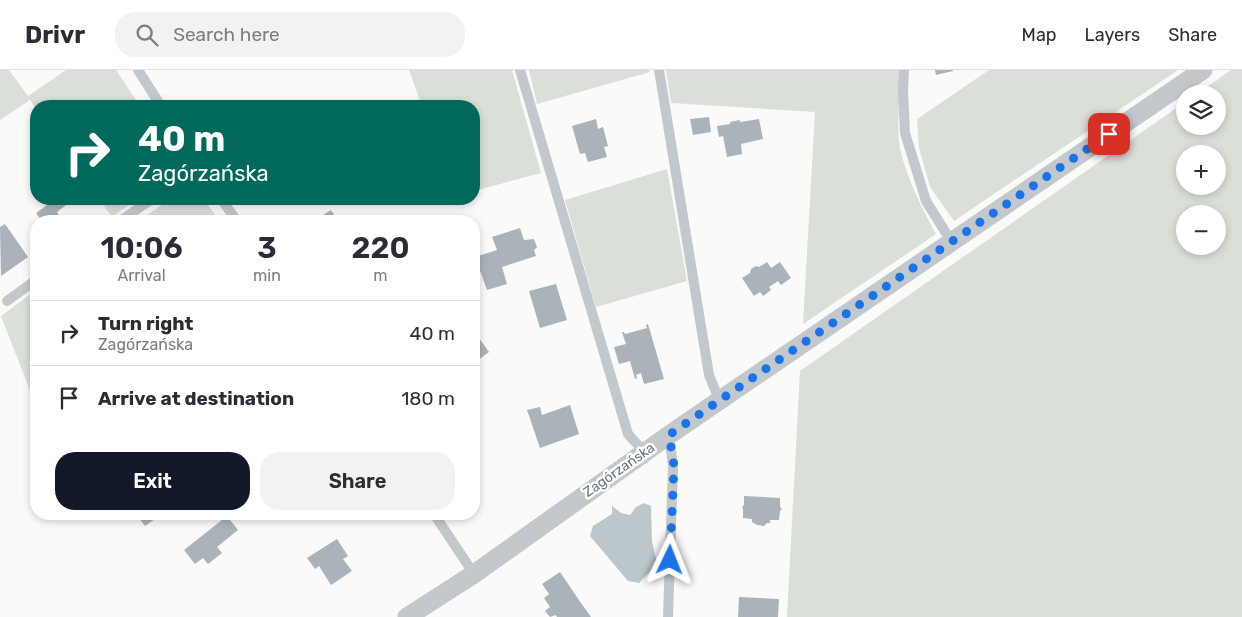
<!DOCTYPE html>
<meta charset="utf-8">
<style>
:root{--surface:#fff;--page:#f2f2f3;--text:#2b2b33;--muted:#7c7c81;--line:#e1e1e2;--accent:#111827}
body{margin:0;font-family:Rubik,sans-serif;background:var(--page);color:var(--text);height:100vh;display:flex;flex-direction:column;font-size:19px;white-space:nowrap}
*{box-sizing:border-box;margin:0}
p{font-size:16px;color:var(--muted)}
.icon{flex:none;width:28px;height:28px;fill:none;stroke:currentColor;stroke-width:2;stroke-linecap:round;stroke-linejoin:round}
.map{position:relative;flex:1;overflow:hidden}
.panel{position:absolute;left:30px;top:145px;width:450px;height:305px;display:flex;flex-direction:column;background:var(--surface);border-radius:20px;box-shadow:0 2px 8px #0003}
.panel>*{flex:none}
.top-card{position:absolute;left:30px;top:30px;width:450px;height:105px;border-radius:20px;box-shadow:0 2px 8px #0003;background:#00695c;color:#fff;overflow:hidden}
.fabs{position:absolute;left:1176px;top:15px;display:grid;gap:10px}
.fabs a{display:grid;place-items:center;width:50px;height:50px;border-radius:50%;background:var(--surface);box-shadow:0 2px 8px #0003;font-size:25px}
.pin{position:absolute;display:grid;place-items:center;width:42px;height:42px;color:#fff;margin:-21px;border-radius:10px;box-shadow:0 2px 8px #0006}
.me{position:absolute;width:55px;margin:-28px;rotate:2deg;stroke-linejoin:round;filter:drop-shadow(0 0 4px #0008)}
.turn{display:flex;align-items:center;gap:18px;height:105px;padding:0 25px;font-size:22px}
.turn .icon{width:65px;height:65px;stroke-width:2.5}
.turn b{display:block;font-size:35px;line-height:42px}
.eta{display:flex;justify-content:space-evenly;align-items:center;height:85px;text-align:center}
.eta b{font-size:30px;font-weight:600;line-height:35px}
.button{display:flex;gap:10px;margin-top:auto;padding:10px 25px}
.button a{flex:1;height:58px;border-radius:20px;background:var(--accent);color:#fff;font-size:20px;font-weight:600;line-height:58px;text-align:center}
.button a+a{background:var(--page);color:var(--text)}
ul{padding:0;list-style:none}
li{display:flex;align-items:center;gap:15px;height:65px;padding:0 25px;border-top:1px solid var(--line)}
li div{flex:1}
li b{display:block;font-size:19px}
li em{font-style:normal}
header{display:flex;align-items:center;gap:30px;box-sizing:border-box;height:70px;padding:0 25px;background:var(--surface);border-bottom:1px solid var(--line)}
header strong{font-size:24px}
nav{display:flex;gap:28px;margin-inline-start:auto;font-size:18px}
.search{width:350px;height:45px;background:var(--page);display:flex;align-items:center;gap:12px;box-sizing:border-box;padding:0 18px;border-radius:20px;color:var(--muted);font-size:19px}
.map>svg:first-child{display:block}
.green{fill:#dadfd7;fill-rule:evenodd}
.water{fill:#bbc7cb}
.building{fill:#aab3b9}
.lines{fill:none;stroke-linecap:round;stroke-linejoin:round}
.service{stroke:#c3c8cc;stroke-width:10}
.minor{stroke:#c3c8cc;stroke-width:19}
.route{stroke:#1a73e8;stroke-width:9;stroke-dasharray:0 16.2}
.labels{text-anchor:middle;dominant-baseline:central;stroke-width:5;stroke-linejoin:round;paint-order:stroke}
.street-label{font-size:14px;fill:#657683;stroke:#fff}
</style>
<header>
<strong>Drivr</strong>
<div class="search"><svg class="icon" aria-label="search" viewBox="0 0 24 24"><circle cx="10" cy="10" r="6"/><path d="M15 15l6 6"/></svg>Search here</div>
<nav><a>Map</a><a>Layers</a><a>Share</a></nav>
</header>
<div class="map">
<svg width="1242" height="547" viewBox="0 0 1242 547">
<rect width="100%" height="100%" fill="#fafaf8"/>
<!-- green -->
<path class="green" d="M0 0H9L28 26 66 0H116L140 36H36V39L30 30 0 50Z
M409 0H512L541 103 474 121V36H422Z
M529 0H649L650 2 537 34Z
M666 0H901C900 25 896 53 900 78 906 107 922 138 936 164L803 254 815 42 671 33Z
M989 0H1178L954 151 930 117 919 78 917 49Z
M1231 0H1242V547H787L800 301 1185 32V56H1218V24H1197ZM1185 84H1218V116H1185ZM1185 144H1218V176H1185Z
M667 99 687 211 596 237 565 130Z
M99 129H137L112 147Z
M171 129H204L219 151H138Z
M36 220V336L1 246Z"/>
<!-- water -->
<path class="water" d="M644 433 651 436 652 471 657 494 639 513 628 511 590 466 593 456 612 444V436L621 443 630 445 636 437Z"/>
<!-- building -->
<path class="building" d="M935 0H953V1L936 5Z
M709 47 711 62 693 65 690 49Z
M596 49 598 59 603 57 608 76 604 77 607 87 588 92 585 83 580 84 572 56Z
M759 49 763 69 741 74 742 84 727 87 723 66 719 67 717 56 730 54V52L740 50V52Z
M47 129H74L57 142 60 147 54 151H42L36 143 50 133Z
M331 140 336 148 340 145 345 151H314Z
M5 154 28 187 1 206 0 157Z
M520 158 524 170 534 169 537 177 534 180 536 186 502 197 507 214 487 220 475 187 497 180 492 167Z
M767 192 771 198 780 192 791 208 781 215 778 211 769 217 771 220 763 226 760 222 754 226 742 208 750 203 751 199 756 196 759 197Z
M556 214 567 250 540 258 529 221Z
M648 254 664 309 644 314 641 303 636 305 637 308 635 309 630 291 619 294 614 277 626 274 622 262H624L625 264 647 258 646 255Z
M474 261 489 282 474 293Z
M570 335 579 364 540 378 527 340 540 337 542 345Z
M744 426 780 428V437L782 439 780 441 779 450H770V453H767L764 456 757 455 752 452V449L743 448V439L742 437 744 435Z
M136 444H162L145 456Z
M227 446 238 460 217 477 222 483 208 494 203 488 195 494 184 480Z
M337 469 348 486 343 489 352 501 331 515 319 496 315 499 307 488Z
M560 502 581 533 591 547H557L556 545 550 547 545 541 550 537 544 528 549 524 542 514Z
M739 527 779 529 778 547H738Z"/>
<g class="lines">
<!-- service -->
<path class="service" d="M138 0 161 36
M520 0 628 364 644 382
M659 0 709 305 719 330
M904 0 903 20 905 63 926 131 951 171
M221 129 237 151
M120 151 152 129
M7 231 36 210
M434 444 474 504
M668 547 673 396 669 365"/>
<!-- minor -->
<path class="minor" d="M407 547 474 504 669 365 1203 0"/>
</g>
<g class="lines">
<!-- route -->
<path class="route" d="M670 490 674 396 669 365 1109 64"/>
</g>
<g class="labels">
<!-- street labels -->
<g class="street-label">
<text transform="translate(619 400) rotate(-35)">Zagórzańska</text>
</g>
</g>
</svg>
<div class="fabs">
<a><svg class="icon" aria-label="layers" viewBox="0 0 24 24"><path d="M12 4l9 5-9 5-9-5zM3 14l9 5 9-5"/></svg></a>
<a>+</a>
<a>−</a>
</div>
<div class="pin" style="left:1109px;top:64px;background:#d93025"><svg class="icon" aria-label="arrive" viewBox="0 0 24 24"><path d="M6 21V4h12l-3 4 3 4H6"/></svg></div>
<svg class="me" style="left:670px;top:490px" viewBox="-20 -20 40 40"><path d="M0-17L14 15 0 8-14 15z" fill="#1a73e8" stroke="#fff" stroke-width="4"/></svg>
<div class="top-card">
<div class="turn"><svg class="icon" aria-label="right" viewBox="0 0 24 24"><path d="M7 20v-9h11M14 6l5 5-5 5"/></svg><div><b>40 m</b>Zagórzańska</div></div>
</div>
<section class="panel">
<div class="eta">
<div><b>10:06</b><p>Arrival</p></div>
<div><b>3</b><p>min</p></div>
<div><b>220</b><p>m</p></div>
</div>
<ul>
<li><svg class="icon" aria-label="right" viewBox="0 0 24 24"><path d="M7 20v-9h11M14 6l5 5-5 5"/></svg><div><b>Turn right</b><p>Zagórzańska</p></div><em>40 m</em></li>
<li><svg class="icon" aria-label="arrive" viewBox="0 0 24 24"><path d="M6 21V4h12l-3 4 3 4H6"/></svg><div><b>Arrive at destination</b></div><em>180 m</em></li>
</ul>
<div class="button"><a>Exit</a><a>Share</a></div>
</section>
</div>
